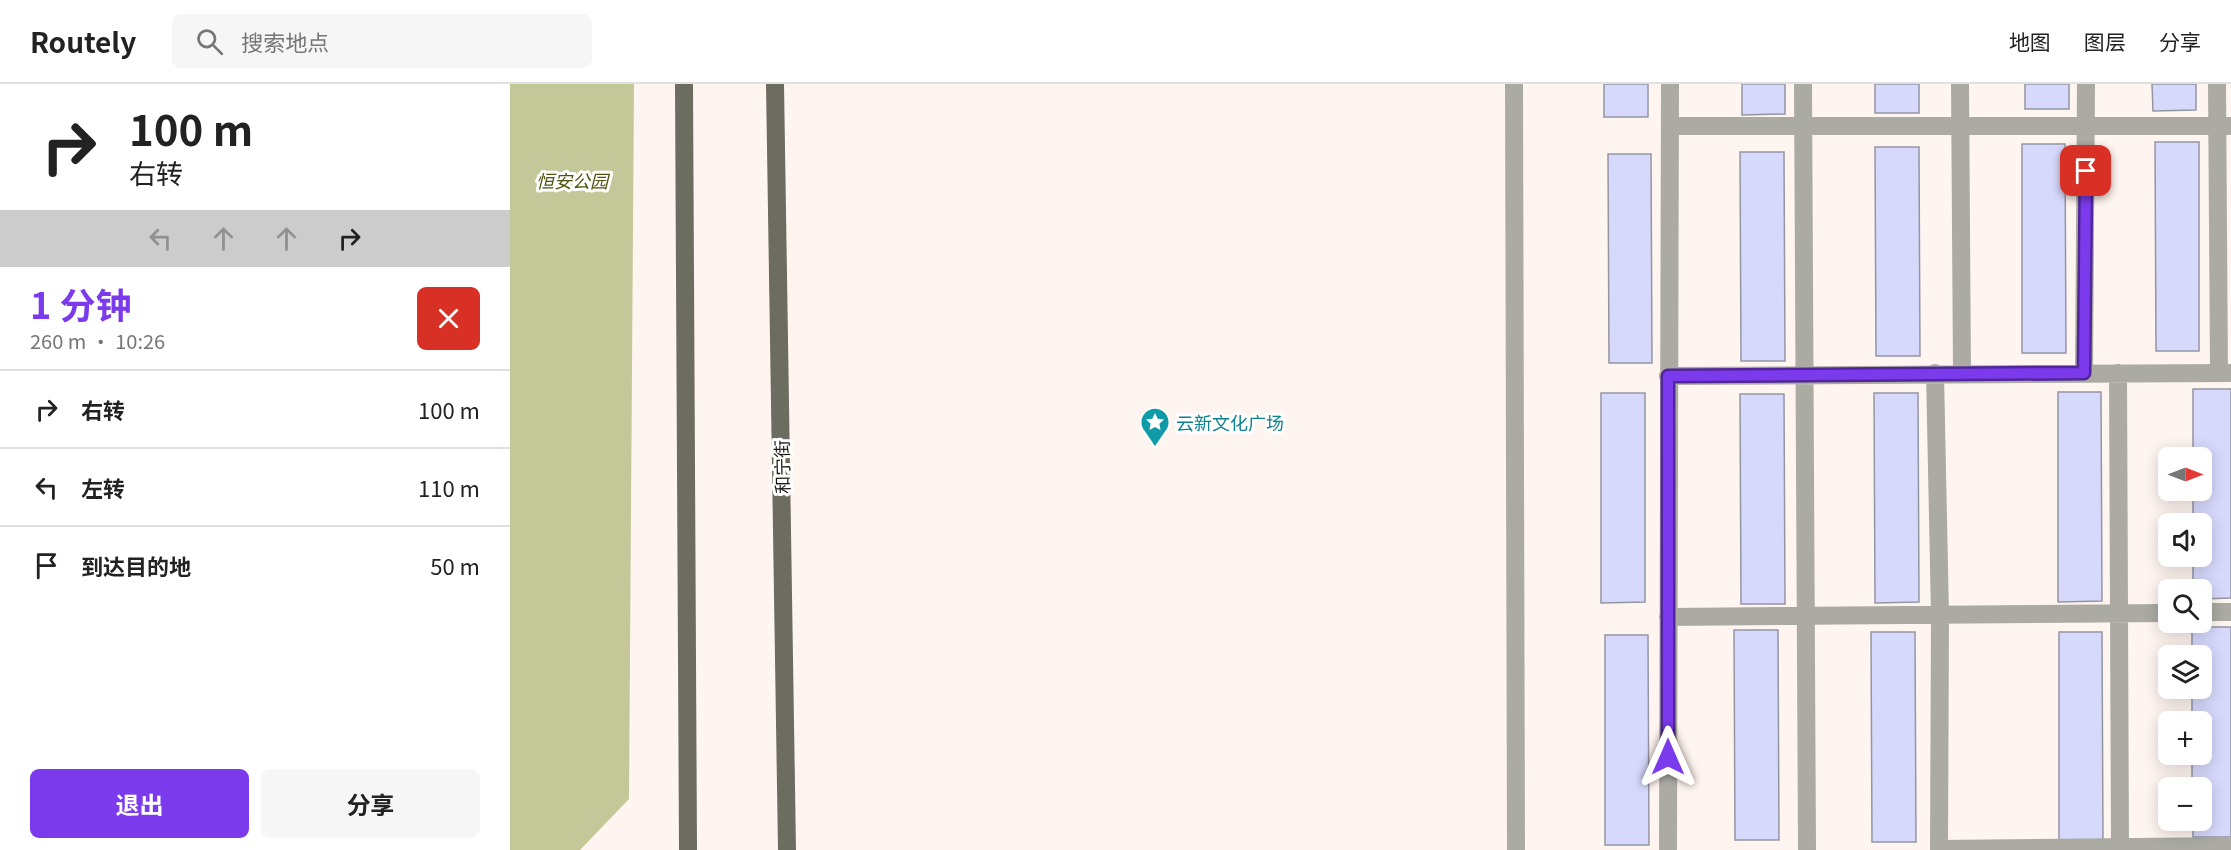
<!DOCTYPE html>
<html lang="zh">
<meta charset="utf-8">
<style>
:root{--surface:#fff;--page:#f6f6f6;--text:#222;--muted:#767676;--line:#e0e0e0;--accent:#7c3aed}
body{margin:0;font-family:Georgia,"Noto Sans SC",serif;background:var(--page);color:var(--text);height:100vh;display:flex;flex-direction:column;font-size:22px;white-space:nowrap}
*{box-sizing:border-box;margin:0}
p{font-size:20px;color:var(--muted)}
.icon{flex:none;width:33px;height:33px;fill:none;stroke:currentColor;stroke-width:2;stroke-linecap:round;stroke-linejoin:round}
.map{position:relative;flex:1;overflow:hidden}
.drawer{display:flex;flex-direction:column;background:var(--surface);width:510px}
.drawer>*{flex:none}
.banner{background:#fff;color:var(--text);overflow:hidden}
.needle{width:39px;rotate:90deg}
.tools{position:absolute;left:1648px;top:363px;display:grid;gap:12px}
.tools a{display:grid;place-items:center;width:54px;height:54px;border-radius:9px;background:var(--surface);box-shadow:0 3px 15px #0003;font-size:30px}
.pin{position:absolute;display:grid;place-items:center;width:51px;height:51px;color:#fff;margin:-26px;border-radius:12px;box-shadow:0 3px 9px #0006}
.me{position:absolute;width:66px;margin:-33px;rotate:0deg;stroke-linejoin:round;filter:drop-shadow(0 0 4px #0008)}
.turn{display:flex;align-items:center;gap:21px;height:126px;padding:0 30px;font-size:27px}
.turn .icon{width:78px;height:78px;stroke-width:2.5}
.turn b{display:block;font-size:42px;line-height:51px}
.lanes{display:flex;align-items:center;height:57px;padding:0 30px;background:#0003;justify-content:center;gap:30px;direction:ltr}
.lanes .off{opacity:.35}
.round{display:grid;place-items:center;flex:none;width:63px;height:63px;border-radius:9px;background:var(--page)}
.head{display:flex;align-items:center;justify-content:space-between;height:102px;padding:0 30px}
h1{font-size:36px;font-weight:700;line-height:45px;color:var(--accent)}
.primary-button{display:flex;gap:12px;margin-top:auto;padding:12px 30px}
.primary-button a{flex:1;height:69px;border-radius:9px;background:var(--accent);color:#fff;font-size:24px;font-weight:700;line-height:69px;text-align:center}
.primary-button a+a{background:var(--page);color:var(--text)}
ul{padding:0;list-style:none}
li{display:flex;align-items:center;gap:18px;height:78px;padding:0 30px;border-top:2px solid var(--line)}
li div{flex:1}
li b{display:block;font-size:22px}
li em{font-style:normal}
header{display:flex;align-items:center;gap:36px;box-sizing:border-box;height:84px;padding:0 30px;background:var(--surface);border-bottom:2px solid var(--line)}
header strong{font-size:28px}
nav{display:flex;gap:33px;margin-inline-start:auto;font-size:21px}
.search{width:420px;height:54px;background:var(--page);display:flex;align-items:center;gap:15px;box-sizing:border-box;padding:0 21px;border-radius:9px;color:var(--muted);font-size:22px}
main{display:flex;flex:1;min-height:0}
.map>svg:first-child{display:block}
.green{fill:#c4c898}
.building{fill:#d7d9fc;stroke:#9495a3;stroke-width:1.5}
.lines{fill:none;stroke-linecap:round;stroke-linejoin:round}
.minor{stroke:#ababa4;stroke-width:18}
.major{stroke:#6c6c60;stroke-width:18}
.route-casing{stroke:#51269a;stroke-width:15}
.route{stroke:#7c3aed;stroke-width:10}
.labels{text-anchor:middle;dominant-baseline:central;stroke-width:6;stroke-linejoin:round;paint-order:stroke}
.park-label{font-size:18px;font-style:italic;fill:#51540e;stroke:#fff}
.culture-label{font-size:18px;fill:#0d838f;stroke:#fff;text-anchor:start}
.street-label{font-size:18px;fill:#1e1815;stroke:#fff}
</style>
<header>
<strong>Routely</strong>
<div class="search"><svg class="icon" aria-label="search" viewBox="0 0 24 24"><circle cx="10" cy="10" r="6"/><path d="M15 15l6 6"/></svg>搜索地点</div>
<nav><a>地图</a><a>图层</a><a>分享</a></nav>
</header>
<main>
<section class="drawer">
<div class="banner">
<div class="turn"><svg class="icon" aria-label="right" viewBox="0 0 24 24"><path d="M7 20v-9h11M14 6l5 5-5 5"/></svg><div><b>100 m</b>右转</div></div>
<div class="lanes"><svg class="icon off" aria-label="left" viewBox="0 0 24 24"><path d="M17 20v-9H6M10 6l-5 5 5 5"/></svg><svg class="icon off" aria-label="ahead" viewBox="0 0 24 24"><path d="M12 20V5M6 11l6-6 6 6"/></svg><svg class="icon off" aria-label="ahead" viewBox="0 0 24 24"><path d="M12 20V5M6 11l6-6 6 6"/></svg><svg class="icon" aria-label="right" viewBox="0 0 24 24"><path d="M7 20v-9h11M14 6l5 5-5 5"/></svg></div>
</div>
<div class="head"><div><h1>1 分钟</h1><p>260 m · 10:26</p></div><a class="round" style="background:#d93025;color:#fff"><svg class="icon" aria-label="close" viewBox="0 0 24 24"><path d="M6 6l12 12M18 6L6 18"/></svg></a></div>
<ul>
<li><svg class="icon" aria-label="right" viewBox="0 0 24 24"><path d="M7 20v-9h11M14 6l5 5-5 5"/></svg><div><b>右转</b></div><em>100 m</em></li>
<li><svg class="icon" aria-label="left" viewBox="0 0 24 24"><path d="M17 20v-9H6M10 6l-5 5 5 5"/></svg><div><b>左转</b></div><em>110 m</em></li>
<li><svg class="icon" aria-label="arrive" viewBox="0 0 24 24"><path d="M6 21V4h12l-3 4 3 4H6"/></svg><div><b>到达目的地</b></div><em>50 m</em></li>
</ul>
<div class="primary-button"><a>退出</a><a>分享</a></div>
</section>
<div class="map">
<svg width="1721" height="766" viewBox="0 0 1721 766">
<rect width="100%" height="100%" fill="#fff5f0"/>
<!-- green -->
<path class="green" d="M0 0H124L119 715 70 766H0Z"/>
<!-- building -->
<path class="building" d="M1094 0H1138V33H1094Z
M1232 0H1275V30L1232 31Z
M1365 0H1409V29H1365Z
M1515 0H1559V25H1515Z
M1642 0H1686V26L1643 27Z
M1645 58H1689V267H1646Z
M1512 60H1555L1556 269H1512Z
M1365 63H1409L1410 272H1366Z
M1230 68H1274L1275 277H1231Z
M1098 70H1141L1142 279H1099Z
M1683 305H1721V514L1692 515V506H1683V472H1692V440H1683V406H1692V374H1683Z
M1548 308H1591L1592 517 1548 518Z
M1091 309H1135V518L1091 519Z
M1364 309H1408L1409 518 1365 519Z
M1230 310H1274L1275 520H1231Z
M1682 543H1721V753H1683V736H1692V704H1682V670H1692V638H1682V604H1692V572H1682Z
M1224 546H1268L1269 756H1225Z
M1361 548H1405L1406 758H1362Z
M1549 548H1592L1593 758H1549Z
M1095 551H1138L1139 761H1095Z"/>
<g class="lines">
<!-- minor -->
<path class="minor" d="M1004 0 1006 766
M1293 0 1297 766
M1450 0 1452 289
M1707 0 1709 289
M1160 42H1721
M1425 289 1430 531 1429 765 1721 762
M1574 289 1576 0
M1608 289 1610 763
M1158 292 1721 289
M1692 528H1721
M1158 533 1659 529
M1158 766 1160 0"/>
<!-- major -->
<path class="major" d="M174 0 178 766
M265 0 277 766"/>
</g>
<g class="lines">
<!-- route casing -->
<g class="route-casing">
<path id="route" d="M1158 673V292L1574 289 1576 87"/>
</g>
<!-- route -->
<use href="#route" class="route"/>
</g>
<!-- icons -->
<defs>
<g id="sight-pin" transform="scale(1.5)"><path d="M0 17L-7.5 6A9.5 9.5 0 1 1 7.5 6Z" fill="#0f9aa8" stroke="#fff"/><path d="M0-6L1.8-2.2L6-1.7L2.9 1.2L3.7 5.4L0 3.3L-3.7 5.4L-2.9 1.2L-6-1.7L-1.8-2.2Z" fill="#fff"/></g>
</defs>
<g fill-rule="evenodd">
<use href="#sight-pin" x="645" y="338"/>
</g>
<g class="labels">
<!-- park labels -->
<g class="park-label">
<text x="62" y="96">恒安公园</text>
</g>
<!-- culture labels -->
<g class="culture-label">
<text x="666" y="338">云新文化广场</text>
</g>
<!-- street labels -->
<g class="street-label">
<text transform="translate(271 383) rotate(-91)">和宁街</text>
</g>
</g>
</svg>
<div class="tools">
<a><svg class="needle" viewBox="-14 -14 28 28"><path d="M0-13l5 13h-10z" fill="#e53935"/><path d="M0 13l5-13h-10z" fill="#767676"/></svg></a>
<a><svg class="icon" aria-label="sound" viewBox="0 0 24 24"><path d="M4 9h4l5-4v14l-5-4H4zM17 9q2 3 0 6"/></svg></a>
<a><svg class="icon" aria-label="search" viewBox="0 0 24 24"><circle cx="10" cy="10" r="6"/><path d="M15 15l6 6"/></svg></a>
<a><svg class="icon" aria-label="layers" viewBox="0 0 24 24"><path d="M12 4l9 5-9 5-9-5zM3 14l9 5 9-5"/></svg></a>
<a>+</a>
<a>−</a>
</div>
<div class="pin" style="left:1576px;top:87px;background:#d93025"><svg class="icon" aria-label="arrive" viewBox="0 0 24 24"><path d="M6 21V4h12l-3 4 3 4H6"/></svg></div>
<svg class="me" style="left:1158px;top:673px" viewBox="-20 -20 40 40"><path d="M0-17L14 15 0 8-14 15z" fill="#7c3aed" stroke="#fff" stroke-width="4"/></svg>
</div>
</main>
